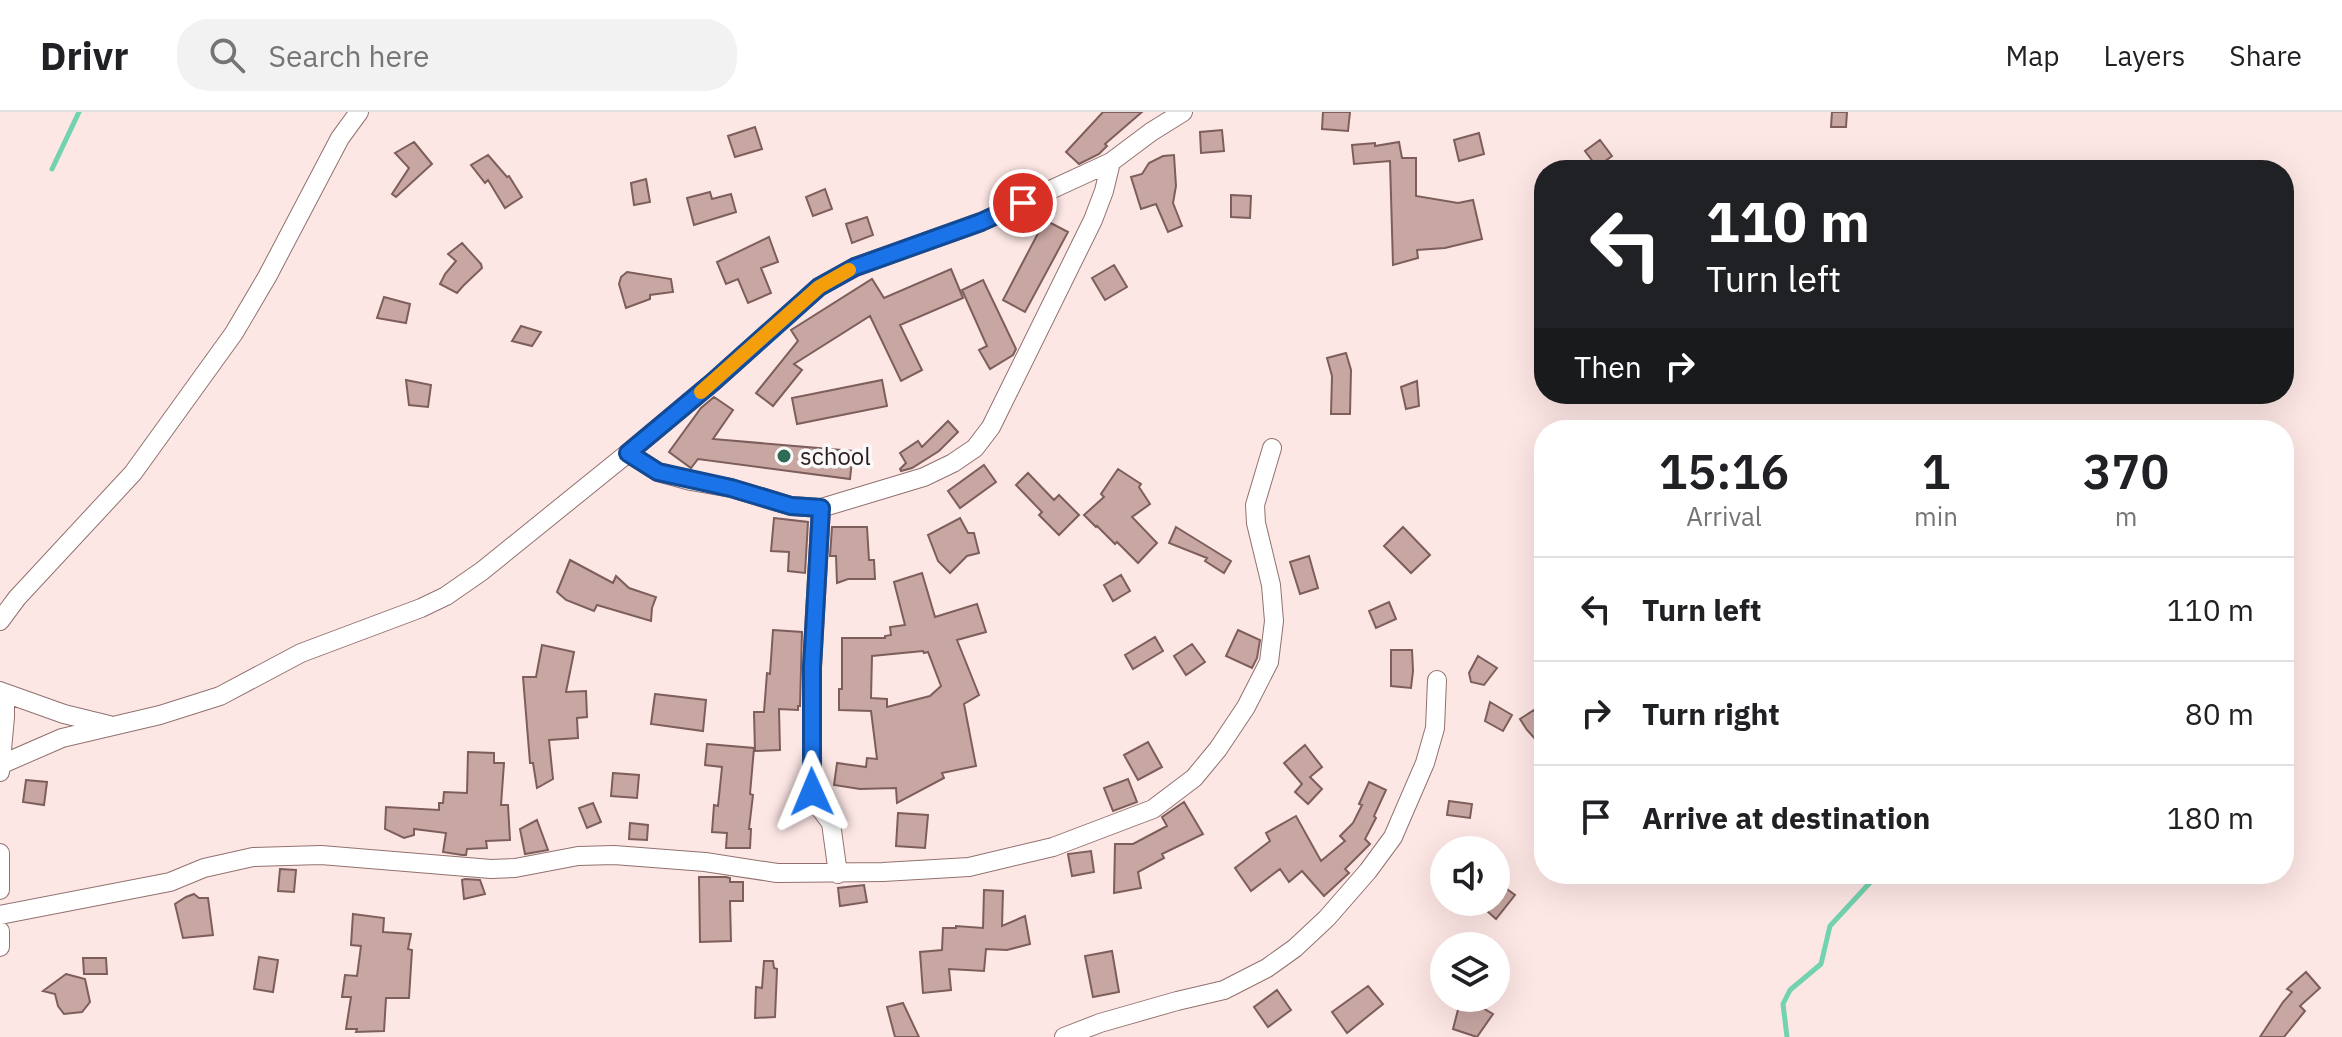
<!DOCTYPE html>
<style>
:root{--surface:#fff;--page:#f2f2f2;--text:#202124;--muted:#757577;--line:#e0e0e0}
body{margin:0;font-family:"IBM Plex Sans",sans-serif;background:var(--page);color:var(--text);height:100vh;display:flex;flex-direction:column;font-size:30px;white-space:nowrap}
*{box-sizing:border-box;margin:0}
p{font-size:26px;color:var(--muted)}
.icon{flex:none;width:44px;height:44px;fill:none;stroke:currentColor;stroke-width:2;stroke-linecap:round;stroke-linejoin:round}
.map{position:relative;flex:1;overflow:hidden}
.side{position:absolute;left:1534px;top:308px;width:760px;height:464px;display:flex;flex-direction:column;background:var(--surface);border-radius:32px;box-shadow:0 8px 32px #0002}
.side>*{flex:none}
.guide{position:absolute;left:1534px;top:48px;width:760px;height:244px;border-radius:32px;box-shadow:0 8px 32px #0002;background:#202124;color:#fff;overflow:hidden}
.tools{position:absolute;left:1430px;top:724px;display:grid;gap:16px}
.tools a{display:grid;place-items:center;width:80px;height:80px;border-radius:50%;background:var(--surface);box-shadow:0 8px 32px #0002;font-size:40px}
.pin{position:absolute;display:grid;place-items:center;width:68px;height:68px;color:#fff;margin:-34px;border:4px solid #fff;border-radius:50%;box-shadow:0 2px 8px #0007}
.me{position:absolute;width:88px;margin:-44px;rotate:359deg;stroke-linejoin:round;filter:drop-shadow(0 0 6px #0008)}
.turn{display:flex;align-items:center;gap:28px;height:168px;padding:0 40px;font-size:36px}
.turn .icon{width:104px;height:104px;stroke-width:2.5}
.turn b{display:block;font-size:56px;line-height:68px}
.then{display:flex;align-items:center;height:76px;padding:0 40px;background:#0003;gap:16px;font-size:30px}
.eta{display:flex;justify-content:space-evenly;align-items:center;height:136px;text-align:center}
.eta b{font-size:48px;font-weight:600;line-height:56px}
ul{padding:0;list-style:none}
li{display:flex;align-items:center;gap:24px;height:104px;padding:0 40px;border-top:2px solid var(--line)}
li div{flex:1}
li b{display:block;font-size:30px}
li em{font-style:normal}
header{display:flex;align-items:center;gap:48px;box-sizing:border-box;height:112px;padding:0 40px;background:var(--surface);border-bottom:2px solid var(--line)}
header strong{font-size:38px}
nav{display:flex;gap:44px;margin-inline-start:auto;font-size:28px}
.search{width:560px;height:72px;background:var(--page);display:flex;align-items:center;gap:20px;box-sizing:border-box;padding:0 28px;border-radius:32px;color:var(--muted);font-size:30px}
.map>svg:first-child{display:block}
.lines{fill:none;stroke-linecap:round;stroke-linejoin:round}
.stream{stroke:#73d2af;stroke-width:5}
.building{fill:#c8a6a2;stroke:#7d5e5b;stroke-width:2;fill-rule:evenodd}
.minor-casing{stroke:#91716f;stroke-width:20}
.minor{stroke:#fff;stroke-width:18}
.route-casing{stroke:#114b97;stroke-width:20}
.route{stroke:#1a73e8;stroke-width:14}
.slow{stroke:#f59e0b;stroke-width:14}
.poi-dot{fill:#2e6a54;stroke:#fafafa;stroke-width:3}
.labels{text-anchor:middle;dominant-baseline:central;stroke-width:7;stroke-linejoin:round;paint-order:stroke}
.poi-label{font-size:24px;fill:#2b1e1d;stroke:#fafafa;text-anchor:start}
</style>
<header>
<strong>Drivr</strong>
<div class="search"><svg class="icon" aria-label="search" viewBox="0 0 24 24"><circle cx="10" cy="10" r="6"/><path d="M15 15l6 6"/></svg>Search here</div>
<nav><a>Map</a><a>Layers</a><a>Share</a></nav>
</header>
<div class="map">
<svg width="2342" height="925" viewBox="0 0 2342 925">
<rect width="100%" height="100%" fill="#fde7e5"/>
<g class="lines">
<!-- stream -->
<path class="stream" d="M52 57 79 0
M1787 925 1783 892 1790 878 1821 852 1830 814 1878 762"/>
</g>
<!-- building -->
<path class="building" d="M1103 0H1142L1105 32 1107 34 1099 42 1079 52 1066 40Z
M1323 0H1350L1348 19 1322 17Z
M1832 0H1847L1846 15H1831Z
M755 15 762 37 735 45 728 24Z
M1222 18 1224 39 1201 41 1200 20Z
M1479 21 1484 42 1459 49 1454 28Z
M1600 28 1612 44 1597 55 1585 39Z
M414 30 432 52 396 85 392 82 409 56 395 41Z
M1399 30 1402 46H1416V84L1458 91 1473 88 1482 127 1445 136 1417 138 1418 146 1393 153 1390 49 1354 52 1352 33 1375 31V34Z
M488 43 507 65 509 64 522 85 505 96 488 68 485 71 471 53Z
M1174 43 1176 74 1173 91 1182 114 1168 120 1156 92 1141 97 1131 65 1142 62 1149 51 1163 44Z
M646 67 650 90 634 93 631 71Z
M825 77 832 97 813 104 806 85Z
M710 80 712 87 731 82 736 100 694 113 687 86Z
M1231 83 1251 84 1250 106 1231 105Z
M867 105 873 123 852 131 846 112Z
M1045 108 1068 120 1025 200 1003 188Z
M769 125 778 150 761 156 771 181 748 191 738 167 726 172 717 150Z
M462 131 481 152 482 156 463 174 457 181 440 172 445 162 456 149 448 142Z
M1114 153 1127 175 1105 188 1092 166Z
M951 157 963 186 900 213 922 258 901 269 870 204 794 252 802 258 773 294 756 281 798 229 791 218 872 167 884 186Z
M627 160 671 167 673 180 650 183V187L626 196 619 172 621 165Z
M983 168 1016 237 1013 243 990 257 979 238 987 234 962 178Z
M384 185 410 192 406 211 377 206Z
M521 214 541 220 532 234 512 229Z
M1346 241 1351 258 1350 302H1331L1332 264 1327 246Z
M406 268 431 273 428 295 409 293Z
M882 268 887 294 797 312 792 286Z
M1417 269 1419 294 1406 297 1401 275Z
M714 285 733 298 713 327 853 339 850 367 698 347 691 356 669 340 701 296Z
M948 309 958 320 939 339 912 356 901 359 900 357 906 351 900 341 918 329 922 335Z
M984 353 996 370 960 396 948 379Z
M1118 357 1141 372 1139 375 1150 392 1132 405 1157 431 1138 451 1117 430 1115 432 1097 414 1096 415 1084 403 1104 385 1101 382Z
M1028 361 1054 388 1059 383 1079 403 1059 423 1039 403 1042 400 1016 373Z
M774 406 808 410 805 461 788 459 789 440 771 439Z
M960 406 968 421H974L979 441 967 444 950 461 938 449 928 423Z
M832 415H867L869 448H874L875 467H848L837 471 836 444H830Z
M1176 415 1231 449 1224 461 1205 449 1207 446 1169 431Z
M1403 415 1430 443 1411 461 1384 434Z
M1309 444 1318 476 1300 482 1290 450Z
M570 448 613 471 616 464 629 476 656 485 652 496 651 509 597 493 594 499 566 488 557 480Z
M922 461 935 505 977 492 986 520 957 528 979 583 964 592 976 654 942 661 944 666 897 691 896 676 860 677 834 673 837 651 866 655 867 646 877 647 871 599 839 598V577H842V526H885V524L891 523 890 515 905 513 894 470ZM923 539 924 541 928 540 941 574 930 584 887 595V587L871 586 872 544Z
M1121 463 1130 479 1113 489 1104 473Z
M1389 490 1396 507 1376 516 1369 499Z
M773 518 802 520 800 594H798V598L779 597 780 638 755 639 754 600H764L767 561 770 562Z
M1238 518 1260 528 1257 546 1252 556 1226 544Z
M1155 525 1163 539 1133 557 1125 543Z
M1192 532 1205 550 1186 563 1174 544Z
M542 533 574 540 566 580 586 579 587 605 577 606 578 626 549 628 553 667 537 676 533 651H530L523 565H536Z
M1391 538H1412L1413 559 1411 576 1391 574Z
M1478 544 1497 556 1484 573 1471 570 1469 561Z
M655 582 706 588 703 619 651 612Z
M1490 590 1512 603 1503 619 1485 609Z
M1534 598 1544 604V618L1537 629 1527 618 1520 607Z
M1148 630 1162 655 1138 668 1124 643Z
M707 632 754 636 750 682 753 683 749 717H751L750 736H726L727 721 712 720 714 693 718 694 722 655 705 653Z
M1305 633 1322 655 1310 665 1322 677 1308 692 1295 680 1302 672 1284 651Z
M468 640 494 641V651H504L501 693H508L510 728 486 729 487 736 467 737 466 743H462L443 740 446 721 414 717V723L404 726 385 717 386 695 439 698V691H443L444 680 467 681Z
M613 661 639 663 637 686 611 684Z
M1128 667 1137 690 1113 699 1104 676Z
M26 668 47 670 44 693 23 690Z
M1369 670 1386 678 1374 704 1376 706 1365 727 1370 732 1345 757 1349 761 1324 784 1302 759 1289 770 1280 757 1251 779 1235 756 1270 729 1266 721 1296 704 1321 749 1345 729 1340 724 1353 711 1362 693 1359 692Z
M1449 689 1472 692 1470 706 1447 703Z
M1184 690 1203 722 1162 742 1164 746 1138 760 1141 776 1114 781 1115 732H1133L1167 714 1162 705Z
M593 691 601 710 587 716 579 696Z
M898 701 928 703 925 736 896 734Z
M537 708 548 738 525 742 520 717Z
M630 711 648 713 647 728 629 727Z
M1091 739 1094 760 1072 764 1068 742Z
M280 757 296 758 294 780 278 779Z
M699 765H726L730 766V770H743V789H730L731 829 700 830Z
M465 767 480 768 485 782 464 787 462 768Z
M1496 769 1515 783 1496 807 1477 790H1496Z
M864 773 867 790 840 794 838 776Z
M984 778 1003 779 1002 814 1025 804 1030 832 1007 838 986 837 984 859 949 857 951 878 923 881 920 840 942 838 943 816H956V814L983 816Z
M194 782 199 786H208L213 823 183 826 175 792 186 785Z
M353 802 384 806 383 820 411 822 408 837 412 838 409 886H386L384 919 356 920 357 917H346L351 885H342L345 863 357 864 361 834 351 833Z
M1112 839 1119 880 1093 885 1085 844Z
M259 845 278 848 273 880 254 877Z
M83 846H106L107 862H84Z
M764 849H773L774 856 777 857 775 905 755 906 756 875 762 876Z
M2306 860 2320 876 2300 894 2305 899 2284 925H2260L2283 890 2292 880 2287 877Z
M66 862 85 867 90 890 82 900 64 902 58 894 55 882 43 879Z
M1368 874 1383 892 1347 921 1332 900Z
M1277 878 1291 898 1268 915 1254 895Z
M1461 886H1488L1483 896 1493 902 1477 925 1453 917Z
M903 891 919 925H895L887 895Z"/>
<g class="lines">
<!-- minor casing -->
<g class="minor-casing">
<path id="minor" d="M628 341 658 360 691 369 731 376 791 394 821 396 924 365 953 351 975 336 991 315 1093 108 1104 79 1111 50
M821 396 812 555V680L816 691 831 711 838 762
M0 509 17 486 133 361 234 221 267 165 340 26 359 0
M0 579 5 581V605L0 660
M5 581 64 602 109 613
M0 653 62 626 160 603 220 584 301 541 421 496 446 484 482 459 628 341 713 270 819 175 855 155 981 110 1111 50 1151 20 1183 0
M0 741V778
M0 803 170 770 204 756 253 745 321 743 491 757 515 756 578 744 614 743 705 750 777 761 883 760 969 755 1053 735 1153 697 1194 666 1218 637 1246 595 1269 550 1274 509 1271 473 1256 411 1255 393 1272 336
M0 819V835
M1064 925 1100 911 1177 889 1224 878 1267 856 1295 836 1327 806 1368 759 1393 725 1425 651 1435 616 1437 568"/>
</g>
<!-- minor -->
<use href="#minor" class="minor"/>
</g>
<g class="lines">
<!-- route casing -->
<g class="route-casing">
<path id="route" d="M812 680V555L821 396 791 394 731 376 658 360 628 341 713 270 819 175 855 155 981 110 1023 91"/>
</g>
<!-- route -->
<use href="#route" class="route"/>
<!-- slow -->
<path class="slow" d="M701 280 819 175 849 158"/>
</g>
<!-- markers -->
<circle class="poi-dot" cx="784" cy="344" r="8"/>
<g class="labels">
<!-- poi labels -->
<g class="poi-label">
<text x="800" y="344">school</text>
</g>
</g>
</svg>
<div class="tools">
<a><svg class="icon" aria-label="sound" viewBox="0 0 24 24"><path d="M4 9h4l5-4v14l-5-4H4zM17 9q2 3 0 6"/></svg></a>
<a><svg class="icon" aria-label="layers" viewBox="0 0 24 24"><path d="M12 4l9 5-9 5-9-5zM3 14l9 5 9-5"/></svg></a>
</div>
<div class="pin" style="left:1023px;top:91px;background:#d93025"><svg class="icon" aria-label="arrive" viewBox="0 0 24 24"><path d="M6 21V4h12l-3 4 3 4H6"/></svg></div>
<svg class="me" style="left:812px;top:680px" viewBox="-20 -20 40 40"><path d="M0-17L14 15 0 8-14 15z" fill="#1a73e8" stroke="#fff" stroke-width="4"/></svg>
<div class="guide">
<div class="turn"><svg class="icon" aria-label="left" viewBox="0 0 24 24"><path d="M17 20v-9H6M10 6l-5 5 5 5"/></svg><div><b>110 m</b>Turn left</div></div>
<div class="then">Then<svg class="icon" aria-label="right" viewBox="0 0 24 24"><path d="M7 20v-9h11M14 6l5 5-5 5"/></svg></div>
</div>
<section class="side">
<div class="eta">
<div><b>15:16</b><p>Arrival</p></div>
<div><b>1</b><p>min</p></div>
<div><b>370</b><p>m</p></div>
</div>
<ul>
<li><svg class="icon" aria-label="left" viewBox="0 0 24 24"><path d="M17 20v-9H6M10 6l-5 5 5 5"/></svg><div><b>Turn left</b></div><em>110 m</em></li>
<li><svg class="icon" aria-label="right" viewBox="0 0 24 24"><path d="M7 20v-9h11M14 6l5 5-5 5"/></svg><div><b>Turn right</b></div><em>80 m</em></li>
<li><svg class="icon" aria-label="arrive" viewBox="0 0 24 24"><path d="M6 21V4h12l-3 4 3 4H6"/></svg><div><b>Arrive at destination</b></div><em>180 m</em></li>
</ul>
</section>
</div>
